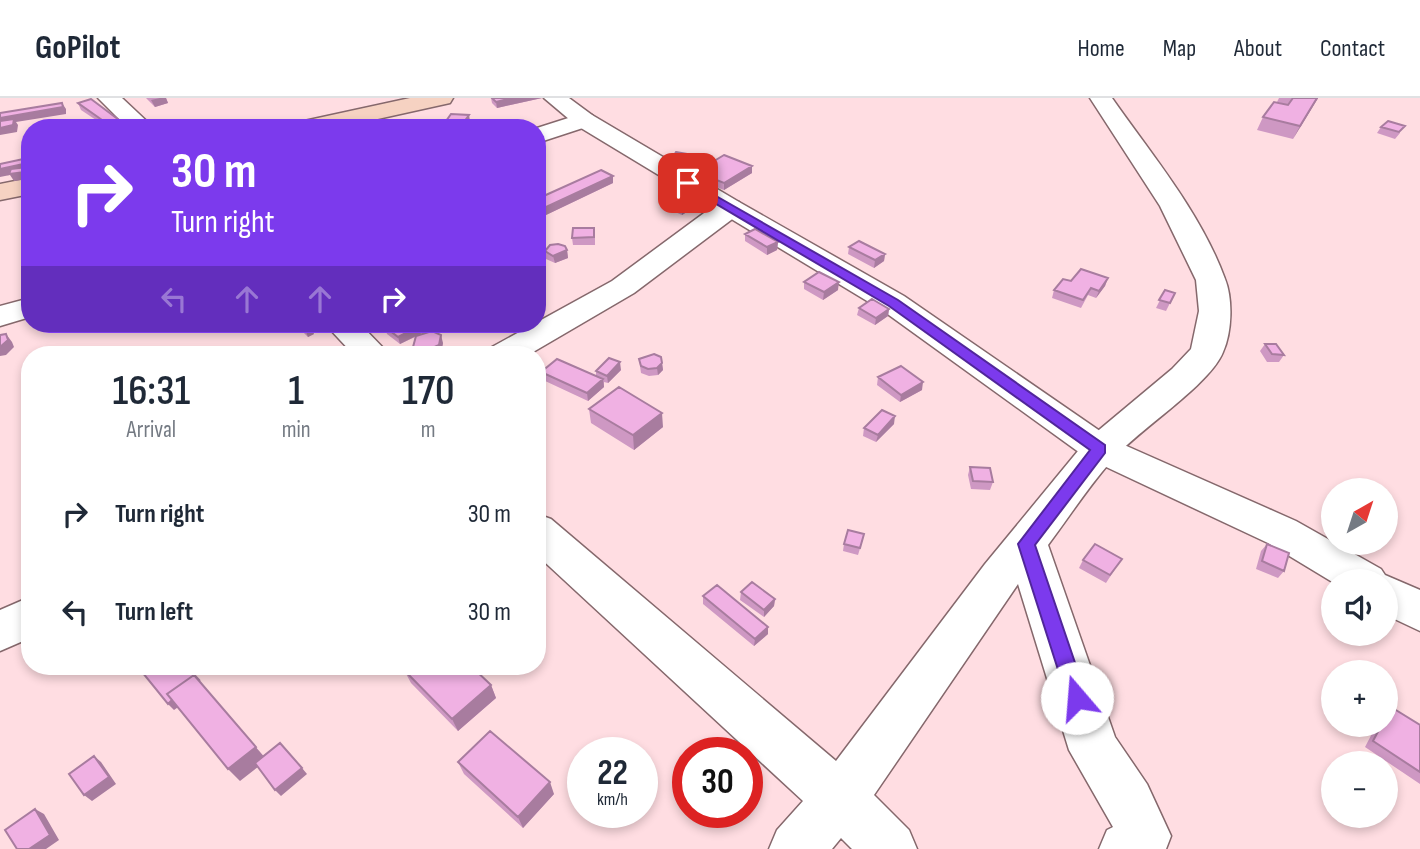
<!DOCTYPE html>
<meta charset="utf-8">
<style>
:root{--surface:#fff;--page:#f2f2f3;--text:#1f2937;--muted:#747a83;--line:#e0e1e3}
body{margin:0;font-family:"Sofia Sans Condensed",sans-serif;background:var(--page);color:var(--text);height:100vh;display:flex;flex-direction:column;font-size:26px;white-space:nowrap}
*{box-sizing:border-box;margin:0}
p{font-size:23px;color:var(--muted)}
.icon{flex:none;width:38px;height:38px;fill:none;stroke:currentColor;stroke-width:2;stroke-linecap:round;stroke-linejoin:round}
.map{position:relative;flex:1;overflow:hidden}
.drawer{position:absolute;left:21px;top:248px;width:525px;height:329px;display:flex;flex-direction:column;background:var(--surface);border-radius:28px;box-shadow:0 4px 10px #0003}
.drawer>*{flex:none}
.top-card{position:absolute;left:21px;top:21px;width:525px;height:214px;border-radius:28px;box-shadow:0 4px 10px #0003;background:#7c3aed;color:#fff;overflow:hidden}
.needle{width:46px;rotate:39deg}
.buttons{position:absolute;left:1321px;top:380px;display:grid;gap:14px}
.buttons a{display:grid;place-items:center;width:77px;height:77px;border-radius:50%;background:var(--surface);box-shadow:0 4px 10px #0003;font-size:35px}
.speed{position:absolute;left:567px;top:639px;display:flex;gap:14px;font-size:35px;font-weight:700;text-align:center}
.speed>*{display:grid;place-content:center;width:91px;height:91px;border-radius:50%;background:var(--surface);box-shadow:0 4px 10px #0003;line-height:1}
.speed small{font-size:18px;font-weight:400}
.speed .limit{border:10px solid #d22;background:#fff;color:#111}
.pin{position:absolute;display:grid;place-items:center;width:60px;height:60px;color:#fff;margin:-30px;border-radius:14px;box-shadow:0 4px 10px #0006}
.me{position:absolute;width:77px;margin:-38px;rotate:342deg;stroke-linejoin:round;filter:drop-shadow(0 0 5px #0008)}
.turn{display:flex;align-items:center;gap:24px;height:147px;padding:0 35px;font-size:32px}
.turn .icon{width:91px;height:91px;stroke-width:2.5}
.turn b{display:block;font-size:49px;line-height:60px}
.lanes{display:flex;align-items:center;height:66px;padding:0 35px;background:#0003;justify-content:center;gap:35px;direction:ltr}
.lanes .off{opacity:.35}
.eta{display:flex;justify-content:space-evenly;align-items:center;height:119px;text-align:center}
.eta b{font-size:42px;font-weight:600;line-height:49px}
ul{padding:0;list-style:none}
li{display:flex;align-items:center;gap:21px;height:98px;padding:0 35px}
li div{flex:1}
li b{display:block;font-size:26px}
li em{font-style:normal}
header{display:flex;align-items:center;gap:42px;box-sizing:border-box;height:98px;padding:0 35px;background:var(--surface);border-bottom:2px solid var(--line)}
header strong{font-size:33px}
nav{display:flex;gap:38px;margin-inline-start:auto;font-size:24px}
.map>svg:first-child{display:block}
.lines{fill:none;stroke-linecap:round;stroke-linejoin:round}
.minor-casing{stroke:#85686c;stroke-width:3}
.tertiary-casing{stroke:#85686c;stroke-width:3}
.secondary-casing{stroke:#85686c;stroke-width:3}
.minor{fill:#fff;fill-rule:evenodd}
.tertiary{fill:#fff;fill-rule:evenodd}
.secondary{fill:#f6d2c2;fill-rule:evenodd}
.wall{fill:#ce98c3}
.shaded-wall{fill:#a87c9f}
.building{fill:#f0b1e3;stroke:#a87c9f;stroke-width:2}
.route{fill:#7c3aed;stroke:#51269a;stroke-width:2}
</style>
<header>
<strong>GoPilot</strong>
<nav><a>Home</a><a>Map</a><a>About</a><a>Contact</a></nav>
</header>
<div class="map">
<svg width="1420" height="751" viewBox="0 0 1420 751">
<rect width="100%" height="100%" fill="#ffdde2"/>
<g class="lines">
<!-- minor casing -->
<g class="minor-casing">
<path id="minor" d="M98 0H122L154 30H128Z
M1090 0H1112C1152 57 1201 115 1225 181 1233 201 1232 234 1223 254 1210 287 1138 332 1112 362 1089 388 1069 419 1048 447L1115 639 1147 686 1171 738 1166 751H1099L1107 732 1113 729 1069 652 1018 486 874 697 909 732 917 751H852L841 740 832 751H769L777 732 803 703 537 457V416L551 421 836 663 985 466 1087 342 1172 271 1191 251 1199 213 1196 182 1160 108Z
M584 15 592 17 596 22 592 27 537 45V30Z
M729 102 739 104 743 110 739 116 634 195 528 257H487L492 249 612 183 719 104Z
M30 200V219L0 228V208Z
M325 226H360L390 257H354Z
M30 499V540L0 553V512Z"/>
</g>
<!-- tertiary casing -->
<g class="tertiary-casing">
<path id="tertiary" d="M544 0H569L592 17 739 104 904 198 1113 342 1296 423 1381 471 1385 477 1420 492V533L1386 517V483L1334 485 1268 445 1087 360 882 212 576 27Z"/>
</g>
<!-- secondary casing -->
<g class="secondary-casing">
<path id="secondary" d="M410 0H453L450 5 337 30H291L295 25Z
M30 80V96L0 102V86Z"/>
</g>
<!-- minor -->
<use href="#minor" class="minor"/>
<!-- tertiary -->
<use href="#tertiary" class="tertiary"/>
<!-- secondary -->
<use href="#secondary" class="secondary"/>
</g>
<!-- wall -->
<path class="wall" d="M146 0H166L168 5 155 9Z
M491 0H542L497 10 492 5Z
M1279 0H1318L1293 41 1257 32 1263 19 1288 7 1277 4Z
M78 5 123 25 126 30H108L81 12Z
M446 23H470L465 30 448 29Z
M1388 23 1400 35 1395 41 1377 35 1381 29Z
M673 59 693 64 692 67 682 70 673 66Z
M696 74 752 75 724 92 696 81Z
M613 78V85L546 117 537 113V101Z
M666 103 698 107 682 117 666 110Z
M745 136 778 144 777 152 767 157 745 143Z
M595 137V147H573L572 140Z
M849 149 885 156 884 163 874 170 848 156Z
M567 152 568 160 555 165 546 161 545 153Z
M1108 180 1105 188 1096 200 1088 197 1081 210 1052 200 1054 192 1071 183Z
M804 184 838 192 823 202 804 191Z
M1165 192 1175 195 1166 213 1156 210Z
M859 210 889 211 888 218 875 227 857 217Z
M300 226 314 236 308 239 303 234Z
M384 228H420L422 235 418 237 443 245 441 255 436 257 416 256 413 249 415 239 400 246 387 236Z
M1265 246 1284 257 1279 264H1267L1260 253Z
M639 261 662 265 663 272 658 277 649 278 641 275Z
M621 272 608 285 604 284V289L588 303 543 282 541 274 596 278V273Z
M878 279 922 292 900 304 877 287Z
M589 311 663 329 634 352 591 325Z
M894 326 876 344 863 338 864 330Z
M970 369 993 384 990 392 971 391 968 377Z
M862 444 858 457 843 453 844 446Z
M1267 446 1284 473 1278 480 1256 471 1261 453Z
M1083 462 1117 468 1106 485 1079 470Z
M741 494 775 501 774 508 764 519 740 502Z
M703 498 768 529V536L754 548 703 506Z
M404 572 491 587 496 600 458 633 411 585Z
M1391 609 1420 627V686L1365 649 1377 626H1386V614Z
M458 664 554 696 523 730 464 676Z"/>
<!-- shaded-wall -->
<path class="shaded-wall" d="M160 0H166L168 5 155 9 151 2Z
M512 0H542L497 10 496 4Z
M1317 0H1318L1293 41 1300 28Z
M62 5 66 11V16L16 24 18 27 17 34 0 37V20Z
M469 17 470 23 465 30 464 24Z
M123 25 126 30H113L112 29Z
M693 57 692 67 682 70 681 63Z
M28 60 30 63 29 81 14 83 10 77 0 79V71Z
M752 68V75L724 92V85Z
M613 78V85L546 117 544 110Z
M698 100V107L682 117V110Z
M778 144 777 152 767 157V149Z
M567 152 568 160 555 165 553 158Z
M885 156 884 163 874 170 875 162Z
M1108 180 1105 188 1096 200 1099 193Z
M839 184 838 192 823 202 824 194Z
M889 211 888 218 875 227 876 220Z
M311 228 314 236 308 239 305 231Z
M420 228 422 235 400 246 398 239Z
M6 236 12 244 14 249 6 257 0 258V249Z
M441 237 443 245 441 255 436 257H430L428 252Z
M620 264 621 272 608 285 607 278Z
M662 265 663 272 658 277 657 270Z
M603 281 604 289 588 303 587 295Z
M923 284 922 292 900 304 901 297Z
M662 315 663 329 634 352 633 337Z
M895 318 894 326 876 344 878 337Z
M775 501 774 508 764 519V512Z
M768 529V536L754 548 755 541Z
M187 569 267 662 240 683 228 671 205 590 174 612 168 606Z
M491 587 496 600 458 633 452 621Z
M94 658 101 664 116 686 92 703 84 697Z
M302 670 307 676 281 698 275 692Z
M550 684 554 696 523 730 518 719Z
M35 711 44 716 59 742 46 751H29Z"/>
<!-- building -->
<path class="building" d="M492 0H512L496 4Z
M1293 0H1317L1300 28 1263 19 1274 4 1288 7Z
M91 1 123 25 112 29 78 5Z
M62 5 63 9 0 20V15Z
M451 16 469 17 464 24 446 23Z
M14 21 13 27 0 30V23Z
M1388 23 1405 28 1399 34 1381 29Z
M376 26 379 30H362Z
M676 54 693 57 692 60 681 63 673 59Z
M724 57 752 68 724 85 696 74Z
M28 60V65L0 71V66Z
M27 69 25 74 9 76 11 71Z
M601 72 613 78 544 110 537 106V101Z
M682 93 698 100 682 110 666 103Z
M573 130H594V139L572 140Z
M755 131 778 144 767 149 745 136Z
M859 143 885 156 875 162 849 149Z
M558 146 565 148 567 152 553 158 545 153 550 147Z
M1081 171 1108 180 1099 193 1091 190 1083 202 1054 192 1063 181 1071 183Z
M819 174 839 184 824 194 804 184Z
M1165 192 1175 195 1170 205 1159 202Z
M872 201 889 211 876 220 859 210Z
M300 226H308L311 228 305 231Z
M389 226H417L420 228 398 239 384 228Z
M432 233 441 237 439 247 428 252 413 249 416 238Z
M6 236 8 242 0 249V237Z
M1265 246H1276L1284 257 1272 256Z
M654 256 661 259 662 265 657 270 648 271 641 268 639 261Z
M609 260 620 264 607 278 596 273Z
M557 261 603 281 587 295 541 274Z
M901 268 923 284 901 297 878 279Z
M619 289 662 315 633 337 589 311Z
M882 312 895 318 878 337 864 330Z
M970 369 990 370 993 384 973 383Z
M848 432 864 436 860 450 844 446Z
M1095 446 1122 461 1110 477 1083 462Z
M1267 446 1289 455 1284 473 1262 463Z
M752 484 775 501 764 512 741 494Z
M717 487 768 529 755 541 703 498Z
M138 569H187L200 583 194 577 167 596 172 602 168 606Z
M408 569H472L491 587 452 621 404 572Z
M194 577 256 649 228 671 167 596Z
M1391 609 1420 627V674L1373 643 1382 626H1386V619Z
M490 633 550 684 518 719 458 664Z
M280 645 302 670 275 692 255 665Z
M94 658 109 679 84 697 69 676Z
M35 711 50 737 29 751H17L5 732Z"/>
<!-- route -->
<path class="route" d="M688 82 898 202 1105 347V355L1035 447 1087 600 1084 607 1077 609 1070 607 1067 600 1018 446 1090 352 889 208 684 87V83Z"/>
</svg>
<div class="buttons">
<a><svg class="needle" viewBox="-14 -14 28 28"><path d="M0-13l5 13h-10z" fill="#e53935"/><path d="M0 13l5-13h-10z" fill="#747a83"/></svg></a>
<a><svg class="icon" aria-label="sound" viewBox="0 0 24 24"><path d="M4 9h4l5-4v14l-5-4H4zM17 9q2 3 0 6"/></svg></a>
<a>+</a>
<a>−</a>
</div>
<div class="speed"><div>22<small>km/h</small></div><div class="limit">30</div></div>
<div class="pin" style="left:688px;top:85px;background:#d93025"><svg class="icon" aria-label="arrive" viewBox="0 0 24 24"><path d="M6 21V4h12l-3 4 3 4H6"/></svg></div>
<svg class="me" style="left:1077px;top:600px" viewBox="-20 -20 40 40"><circle r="19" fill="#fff"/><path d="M0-13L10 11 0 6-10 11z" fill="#7c3aed"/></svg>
<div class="top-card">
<div class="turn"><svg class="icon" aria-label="right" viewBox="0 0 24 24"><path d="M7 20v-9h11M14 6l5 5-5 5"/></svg><div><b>30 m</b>Turn right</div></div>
<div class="lanes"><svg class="icon off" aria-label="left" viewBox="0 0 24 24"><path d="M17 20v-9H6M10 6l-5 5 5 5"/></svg><svg class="icon off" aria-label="ahead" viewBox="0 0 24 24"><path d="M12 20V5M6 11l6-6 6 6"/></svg><svg class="icon off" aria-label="ahead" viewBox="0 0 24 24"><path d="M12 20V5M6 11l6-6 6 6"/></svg><svg class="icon" aria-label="right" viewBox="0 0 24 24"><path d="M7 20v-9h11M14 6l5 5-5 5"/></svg></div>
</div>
<section class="drawer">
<div class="eta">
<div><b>16:31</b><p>Arrival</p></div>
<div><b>1</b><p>min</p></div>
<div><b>170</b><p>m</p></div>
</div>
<ul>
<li><svg class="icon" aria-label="right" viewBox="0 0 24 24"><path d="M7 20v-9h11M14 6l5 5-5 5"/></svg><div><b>Turn right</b></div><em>30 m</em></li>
<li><svg class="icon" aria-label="left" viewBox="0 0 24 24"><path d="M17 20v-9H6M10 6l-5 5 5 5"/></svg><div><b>Turn left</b></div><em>30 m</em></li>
</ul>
</section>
</div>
